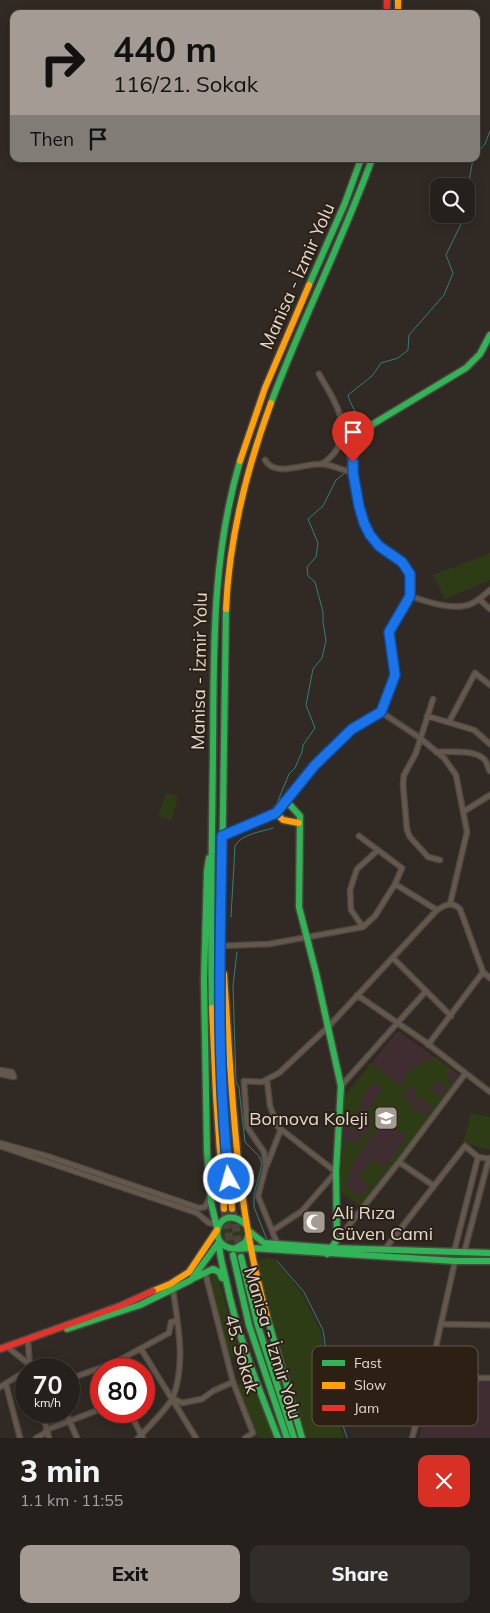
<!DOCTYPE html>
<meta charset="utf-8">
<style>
:root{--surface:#25201b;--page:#312d28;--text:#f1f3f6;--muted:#a3a3a3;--line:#423e3a;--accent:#a39b94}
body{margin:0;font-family:Mulish,sans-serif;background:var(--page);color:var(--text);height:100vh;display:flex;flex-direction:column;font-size:19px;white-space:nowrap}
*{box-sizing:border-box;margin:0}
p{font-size:16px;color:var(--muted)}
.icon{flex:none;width:28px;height:28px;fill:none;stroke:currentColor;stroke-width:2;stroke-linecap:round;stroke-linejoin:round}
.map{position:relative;height:1438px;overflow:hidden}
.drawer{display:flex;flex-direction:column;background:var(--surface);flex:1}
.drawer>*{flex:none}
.banner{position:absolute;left:10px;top:10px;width:470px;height:152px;border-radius:10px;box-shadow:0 2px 12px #0003,0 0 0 1px var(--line);background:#a39b94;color:#111;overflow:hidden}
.tools{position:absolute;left:430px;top:178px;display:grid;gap:10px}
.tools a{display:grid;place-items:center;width:45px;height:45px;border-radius:10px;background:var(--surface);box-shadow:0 2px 12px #0003,0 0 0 1px var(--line);font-size:25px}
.speed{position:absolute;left:15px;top:1358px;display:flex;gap:10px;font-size:25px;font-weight:700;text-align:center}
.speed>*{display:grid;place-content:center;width:65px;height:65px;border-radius:50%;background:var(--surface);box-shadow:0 2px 12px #0003,0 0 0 1px var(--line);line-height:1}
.speed small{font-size:12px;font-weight:400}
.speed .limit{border:8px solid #d22;background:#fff;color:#111}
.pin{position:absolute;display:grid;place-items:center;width:42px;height:42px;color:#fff;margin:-51px -21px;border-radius:50% 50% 50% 0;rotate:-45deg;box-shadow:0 0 5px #0007}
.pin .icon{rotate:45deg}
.me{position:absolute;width:55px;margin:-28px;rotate:354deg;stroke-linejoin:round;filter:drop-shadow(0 0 4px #0008)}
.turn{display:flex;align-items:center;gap:18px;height:105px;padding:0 20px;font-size:22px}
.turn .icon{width:65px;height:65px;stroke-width:2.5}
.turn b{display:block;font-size:35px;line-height:42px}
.then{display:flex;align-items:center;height:48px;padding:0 20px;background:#0003;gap:10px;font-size:19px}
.round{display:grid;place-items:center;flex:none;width:52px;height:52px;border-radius:10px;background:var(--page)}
.overview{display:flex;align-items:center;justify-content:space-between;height:85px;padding:0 20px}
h1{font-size:30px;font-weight:800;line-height:38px}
.action{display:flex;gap:10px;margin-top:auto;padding:10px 20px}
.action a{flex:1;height:58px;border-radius:10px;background:var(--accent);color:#111;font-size:20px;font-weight:800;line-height:58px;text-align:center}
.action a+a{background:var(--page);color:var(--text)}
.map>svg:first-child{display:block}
.education{fill:#3f2d31}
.green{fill:#2e3c15;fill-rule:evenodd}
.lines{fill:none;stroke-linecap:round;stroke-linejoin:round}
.stream{stroke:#317e7d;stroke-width:1}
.highway-tunnel{stroke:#4b443e;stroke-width:8;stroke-dasharray:8 4;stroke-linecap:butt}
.street-casing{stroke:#4c4641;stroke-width:7}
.fast-casing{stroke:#4c4641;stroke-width:9}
.slow-casing{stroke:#4c4641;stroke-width:9}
.jam-casing{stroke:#4c4641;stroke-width:9}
.street{stroke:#64574b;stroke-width:4.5}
.fast{stroke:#30b455;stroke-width:6}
.slow{stroke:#ff9f0a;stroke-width:6}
.jam{stroke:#e5322d;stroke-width:6}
.route-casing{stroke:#114b97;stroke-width:12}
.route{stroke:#1a73e8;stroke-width:9}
.labels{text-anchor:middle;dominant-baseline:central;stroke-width:4;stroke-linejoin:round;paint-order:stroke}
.street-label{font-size:18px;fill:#e1d8d1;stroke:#2c2015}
.poi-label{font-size:18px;fill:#e1d8d1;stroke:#2c2015;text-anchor:end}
.key{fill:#2c2015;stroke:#62574d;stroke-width:1}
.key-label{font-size:14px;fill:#e1d8d1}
</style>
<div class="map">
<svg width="490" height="1438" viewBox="0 0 490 1438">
<rect width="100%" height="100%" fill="#312a24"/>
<!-- education -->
<path class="education" d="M398 1031 461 1076 360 1206 340 1192 345 1096Z
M433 1381H490V1438H419Z"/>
<!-- green -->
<path class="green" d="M490 553V580L445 599 433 575Z
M166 793 178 797 171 820 158 816Z
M435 1057 451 1069 448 1072 447 1079 454 1086 384 1175 381 1174 379 1176 382 1178 360 1206 340 1192 343 1141H354L358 1144 361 1140 359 1139 370 1129 369 1125 371 1122V1119L369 1118 367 1110 370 1109 372 1102 374 1103 376 1101 375 1099 381 1091V1088L375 1082 372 1086 370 1085 360 1103 362 1105 361 1109 356 1110 358 1124H361V1126H364V1128L344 1127 345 1096 372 1062 400 1086 407 1078 405 1076 415 1066 417 1068 425 1059 431 1063ZM437 1082 443 1083 446 1088 444 1093 439 1096 434 1094 432 1090 433 1084ZM410 1086 418 1092 414 1098 418 1101 420 1098 432 1107 425 1116 410 1105 411 1103 403 1096ZM386 1121 407 1137 384 1168 371 1158 369 1162 370 1163 359 1178 368 1184 369 1187 361 1196 359 1197 346 1187 349 1183 346 1181 352 1172 349 1170 358 1158 357 1156 373 1134H375L378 1130 379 1131Z
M471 1113 490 1117V1150L463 1143Z
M219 1233a12 12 0 1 1 24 0a12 12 0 1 1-24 0Z
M268 1258 274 1259 301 1292 321 1332 330 1393 344 1438H304L267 1308 257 1265 260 1260Z
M213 1275H217L240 1354 231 1358H230L209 1278Z
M251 1381 275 1438H258L253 1429 236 1385Z"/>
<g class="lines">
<!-- stream -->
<path class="stream" d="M476 154 485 144 490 131
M466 186 469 181 473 159
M347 469 348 455 359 423C358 413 350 405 348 395L372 376 381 363 398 358 408 350 409 335 444 295 453 273 446 255 461 224 459 214
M275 808 289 774 295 768 302 752 303 745 315 728 306 705 313 669 322 658 326 641 323 621V612L315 582 308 576 307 567 316 557 318 543 308 519 323 506 336 480 345 473
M231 917 235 846C241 834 261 832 273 828
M237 952 233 986 236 1081 239 1088 245 1142 259 1156 262 1164 254 1194V1207L267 1240
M277 1261 304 1292 323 1330 332 1391 347 1438"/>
<!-- highway-tunnel -->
<path class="highway-tunnel" d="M224 1209 232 1254
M233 1212 241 1257"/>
<!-- street casing -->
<g class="street-casing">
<path id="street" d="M319 374C337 405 360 438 322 464
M265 460C275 478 304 463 322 464 332 465 343 470 353 473
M410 596C427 602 454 611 471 604 478 601 484 595 490 590
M479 599 490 609
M433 699 416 753 404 775 403 784 407 830 410 837 428 857 440 860
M381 712 420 738 444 758 456 775 467 832 450 904
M427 716 474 730 490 744
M449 722 475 673 490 685
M436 752C448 752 476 749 485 760 487 763 488 768 490 771
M463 812 490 795
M359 836 402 868 395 884
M363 927 351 910 350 890 357 869 378 850
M220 946 269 944 363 927 375 916 395 884 437 910
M393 958 451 1016
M357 995 424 1041 490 1092
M428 1045 483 972
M0 1070 12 1072 14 1077 0 1074
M267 1080 270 1106 278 1127 336 1172 302 1211 272 1231
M341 1086 426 991
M0 1143 47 1156 199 1208 205 1207 210 1197
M0 1146 197 1213 209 1223 216 1224
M399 1162 434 1186
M267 1165 281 1129
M338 1239 399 1162 465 1074
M277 1243 258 1196 266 1166 264 1152 247 1127 244 1081 262 1082 279 1073 328 1027 437 910C445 905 452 901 460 909L483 972 490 978
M385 1249 465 1146 478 1157 490 1159
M454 1252 478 1157
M464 1253 489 1158
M205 1272 233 1382 253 1433 245 1438
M442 1324 490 1325
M28 1342 30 1369
M10 1349 30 1365
M141 1349 196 1438
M335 1378H490
M69 1379 114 1363 169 1333 171 1322 177 1321
M6 1384 20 1438
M0 1387 26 1371
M174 1399 182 1403 202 1399 213 1391 233 1382
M42 1411 49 1438
M65 1411 77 1438
M129 1411 143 1438
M36 1438 45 1433 46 1430 101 1409
M138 1438C145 1431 170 1405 173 1397 186 1364 178 1324 173 1290
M412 1438 429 1378 455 1261"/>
</g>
<!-- fast casing -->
<g class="fast-casing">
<path id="fast" d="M309 285 345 203 361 159
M271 403C302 320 342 242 372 159
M410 584C410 559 391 559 378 544 358 523 347 473 357 446 360 437 367 431 373 424L466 368 480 354 490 335
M284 801 291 806 300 816 299 907 316 973 341 1086 336 1172 337 1240 327 1254
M209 858 207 871 204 981 207 1151 211 1202 217 1228
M221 945 226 609
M212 1008C210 923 212 839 213 754 214 652 211 560 240 461
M247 1226C222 1200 204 1241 230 1248 236 1250 244 1248 250 1248L455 1261H490
M249 1231 264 1243 332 1248 490 1253
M219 1242C219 1255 223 1267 226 1280 237 1335 258 1386 278 1438
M236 1248 246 1242 248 1236
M233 1255 249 1325 287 1438
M241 1257 258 1326 294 1438
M194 1278 213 1269 219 1272 222 1278
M267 1316 302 1438
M67 1329 140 1305 191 1280 219 1242"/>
</g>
<!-- slow casing -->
<g class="slow-casing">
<path id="slow" d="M398 0V14
M240 461 265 388 309 285
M226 609C229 539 247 468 271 403
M276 813 283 820 299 823
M222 836 276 813 315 765 352 729 381 712 395 675 389 633 410 596V584
M221 945C220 1033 224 1121 232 1209
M224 974C232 1088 235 1205 267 1316
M212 1008 216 1096 224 1209
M153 1291 170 1284 189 1272 217 1230"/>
</g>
<!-- jam casing -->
<g class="jam-casing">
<path id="jam" d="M387 0V14
M0 1349 120 1306 153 1291"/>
</g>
<!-- street -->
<use href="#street" class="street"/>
<!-- fast -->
<use href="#fast" class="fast"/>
<!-- slow -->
<use href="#slow" class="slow"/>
<!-- jam -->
<use href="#jam" class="jam"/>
</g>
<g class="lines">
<!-- route casing -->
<g class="route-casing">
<path id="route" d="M229 1179C216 1066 220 949 222 836L276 813 315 765 352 729 381 712 395 675 389 632 410 596V574L402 562 379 546 370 535 364 523 359 506 353 473V462"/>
</g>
<!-- route -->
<use href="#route" class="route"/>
</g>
<!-- icons -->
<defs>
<g id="school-square" transform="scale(1.25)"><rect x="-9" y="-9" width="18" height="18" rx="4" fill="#a39b94" stroke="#2c2015"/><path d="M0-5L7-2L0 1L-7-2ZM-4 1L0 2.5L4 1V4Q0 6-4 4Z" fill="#fff"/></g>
<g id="mosque-square" transform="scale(1.25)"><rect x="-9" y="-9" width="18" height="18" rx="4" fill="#a39b94" stroke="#2c2015"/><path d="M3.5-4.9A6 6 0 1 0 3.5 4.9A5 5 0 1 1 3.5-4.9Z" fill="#fff"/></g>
</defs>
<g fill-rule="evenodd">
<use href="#school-square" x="386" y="1118"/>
<use href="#mosque-square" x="314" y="1222"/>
</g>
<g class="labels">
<!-- street labels -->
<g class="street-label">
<text transform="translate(297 276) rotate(-66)">Manisa - İzmir Yolu</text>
<text transform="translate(199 671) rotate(-89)">Manisa - İzmir Yolu</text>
<text transform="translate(273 1343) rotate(73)">Manisa - İzmir Yolu</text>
<text transform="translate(242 1354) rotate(74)">45. Sokak</text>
</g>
<!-- poi labels -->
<g class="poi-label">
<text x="368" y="1118">Bornova Koleji</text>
<text x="332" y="1212" text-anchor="start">Ali Rıza<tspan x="332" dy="21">Güven Cami</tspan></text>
</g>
</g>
<!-- legend -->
<rect x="312" y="1346" width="166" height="80" rx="8" class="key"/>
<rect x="322" y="1360" width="23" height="6" fill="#30b455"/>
<rect x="322" y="1382" width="23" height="7" fill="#ff9f0a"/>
<rect x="322" y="1405" width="23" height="6" fill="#e5322d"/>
<g class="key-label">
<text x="354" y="1368">Fast</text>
<text x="354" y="1390">Slow</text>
<text x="354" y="1413">Jam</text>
</g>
</svg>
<div class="tools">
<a><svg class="icon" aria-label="search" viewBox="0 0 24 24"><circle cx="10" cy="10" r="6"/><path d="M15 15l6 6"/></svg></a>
</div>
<div class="speed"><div>70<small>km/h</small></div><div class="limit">80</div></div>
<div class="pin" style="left:353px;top:462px;background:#d93025"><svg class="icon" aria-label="arrive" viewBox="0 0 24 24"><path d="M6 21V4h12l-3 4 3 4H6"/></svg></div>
<svg class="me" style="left:229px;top:1179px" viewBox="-20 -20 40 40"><circle r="17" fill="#1a73e8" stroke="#fff" stroke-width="3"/><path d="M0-11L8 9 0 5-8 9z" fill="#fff"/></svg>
<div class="banner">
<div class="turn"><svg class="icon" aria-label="right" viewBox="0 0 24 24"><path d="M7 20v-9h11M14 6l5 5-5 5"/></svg><div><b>440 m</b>116/21. Sokak</div></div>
<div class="then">Then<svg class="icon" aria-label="arrive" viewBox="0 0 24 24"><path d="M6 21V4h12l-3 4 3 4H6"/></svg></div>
</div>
</div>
<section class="drawer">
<div class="overview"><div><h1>3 min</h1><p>1.1 km · 11:55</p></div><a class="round" style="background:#d93025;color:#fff"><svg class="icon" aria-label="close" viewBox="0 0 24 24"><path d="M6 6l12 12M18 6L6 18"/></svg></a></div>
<div class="action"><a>Exit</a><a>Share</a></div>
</section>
